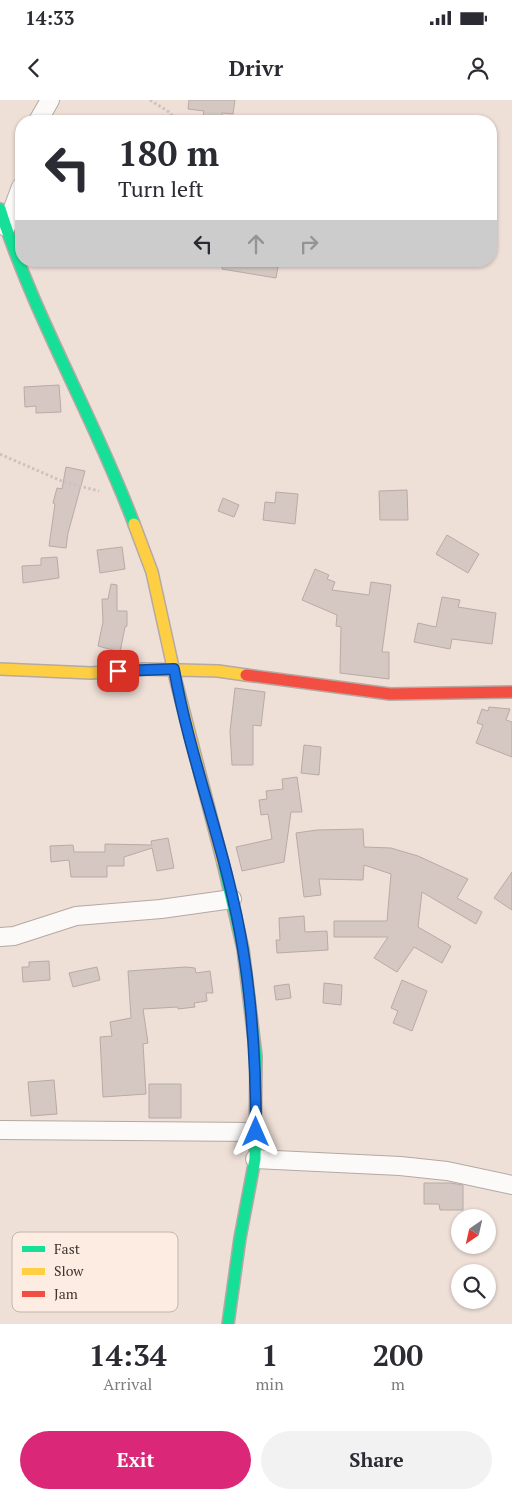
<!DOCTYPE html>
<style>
:root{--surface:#fff;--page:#f2f2f3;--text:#2b2b33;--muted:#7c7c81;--accent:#db2777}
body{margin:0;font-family:"PT Serif",serif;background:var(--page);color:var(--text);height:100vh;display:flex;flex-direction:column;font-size:19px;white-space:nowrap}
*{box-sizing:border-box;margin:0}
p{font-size:16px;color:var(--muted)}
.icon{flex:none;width:28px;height:28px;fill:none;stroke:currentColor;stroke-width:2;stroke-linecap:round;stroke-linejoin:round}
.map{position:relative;height:1224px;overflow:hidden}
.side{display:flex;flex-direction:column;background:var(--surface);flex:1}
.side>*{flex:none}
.banner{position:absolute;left:15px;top:15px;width:482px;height:152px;border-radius:20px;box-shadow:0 1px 4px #0004;background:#fff;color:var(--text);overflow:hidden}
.needle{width:32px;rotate:214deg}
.buttons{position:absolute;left:451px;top:1109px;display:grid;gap:10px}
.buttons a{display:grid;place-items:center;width:45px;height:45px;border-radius:50%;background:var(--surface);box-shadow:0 1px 4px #0004;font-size:25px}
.pin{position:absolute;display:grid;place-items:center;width:42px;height:42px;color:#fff;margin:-21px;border-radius:10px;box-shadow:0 2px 8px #0006}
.me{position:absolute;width:55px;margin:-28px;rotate:0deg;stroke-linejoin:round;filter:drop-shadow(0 0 4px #0008)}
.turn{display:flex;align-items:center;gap:18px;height:105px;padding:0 20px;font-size:22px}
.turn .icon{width:65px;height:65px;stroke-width:2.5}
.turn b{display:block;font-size:35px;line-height:42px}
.lanes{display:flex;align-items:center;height:48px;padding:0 20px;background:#0003;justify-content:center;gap:25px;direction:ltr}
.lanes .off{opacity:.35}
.eta{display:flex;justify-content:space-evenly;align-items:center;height:85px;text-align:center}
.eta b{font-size:30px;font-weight:800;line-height:35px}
.button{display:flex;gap:10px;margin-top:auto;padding:10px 20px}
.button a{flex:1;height:58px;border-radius:30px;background:var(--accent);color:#fff;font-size:20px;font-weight:800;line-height:58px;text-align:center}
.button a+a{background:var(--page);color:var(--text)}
.status{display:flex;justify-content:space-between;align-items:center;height:35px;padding:0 25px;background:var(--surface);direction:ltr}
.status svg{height:14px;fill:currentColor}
header{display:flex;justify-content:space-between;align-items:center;height:65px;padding:0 20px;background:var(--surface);font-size:22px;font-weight:800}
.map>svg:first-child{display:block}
.building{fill:#d5c8c3;stroke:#b8aba7}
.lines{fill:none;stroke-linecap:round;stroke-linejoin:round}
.street-casing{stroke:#b4a9a3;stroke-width:20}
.fast-casing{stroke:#b4a9a3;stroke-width:14}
.slow-casing{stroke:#b4a9a3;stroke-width:14}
.jam-casing{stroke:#b4a9a3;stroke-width:14}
.path{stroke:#cac4c1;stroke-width:3;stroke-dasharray:2.5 2.5;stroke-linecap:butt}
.street{stroke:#fcfaf9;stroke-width:18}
.fast{stroke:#16e098;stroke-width:11}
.slow{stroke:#ffcf43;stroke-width:11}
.jam{stroke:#f24e42;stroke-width:11}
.route-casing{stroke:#114b97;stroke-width:12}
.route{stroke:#1a73e8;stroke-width:9}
.key{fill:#fdece2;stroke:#c4b5ac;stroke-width:1}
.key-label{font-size:14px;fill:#3f342e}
</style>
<div class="status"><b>14:33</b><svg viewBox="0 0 49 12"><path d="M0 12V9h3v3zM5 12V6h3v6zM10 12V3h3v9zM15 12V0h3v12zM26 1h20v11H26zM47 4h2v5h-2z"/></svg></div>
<header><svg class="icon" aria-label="back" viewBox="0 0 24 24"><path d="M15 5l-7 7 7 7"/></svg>Drivr<svg class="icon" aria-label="person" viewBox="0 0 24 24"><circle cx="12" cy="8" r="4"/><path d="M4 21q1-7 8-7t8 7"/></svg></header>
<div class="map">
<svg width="512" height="1224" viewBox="0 0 512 1224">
<rect width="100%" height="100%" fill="#eedfd7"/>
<!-- building -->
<path class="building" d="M189 0H235L233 14 222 13V18L203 16 204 11 188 9Z
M223 161H279L276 178 222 169Z
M59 285 61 312 36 313V306L25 307 24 287Z
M66 367 85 371 68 433 66 448 49 446 55 404 53 403 57 388 62 389Z
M407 390 408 420H380L379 391Z
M276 392 298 394 295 424 263 420 265 402 275 403Z
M223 398 239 405 234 417 218 411Z
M447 435 479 454 468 473 436 454Z
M122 447 125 469 100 473 97 450Z
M57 457 59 478 23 483 22 466 41 465V458Z
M315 469 329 475 327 479 335 482 332 490 369 495 371 482 391 485 382 552H389V579L340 573 341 527 336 526 337 515 302 500Z
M111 484 117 485V511H127V526L125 527 120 552 98 546 103 522 102 499H108Z
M442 497 460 500 458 507 496 513 492 544 452 539 450 549 414 542 418 523 436 527Z
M235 588 265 592 261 626 253 625V665H232L230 631Z
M489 607 510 609 506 620 512 622V657L476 643 483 625 477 623 482 609 488 611Z
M304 645 321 647 319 675 301 673Z
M297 677 302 712H291L284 762 242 771 236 747 272 739 268 714 261 715 259 700 267 699 266 691 283 689 282 679Z
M363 729 364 747 391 748 418 756 468 779 457 798 482 812 476 824 422 792 418 827 451 846 442 863 414 847 397 872 374 858 388 837H334V821H387L391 774 364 765 363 780 319 779 321 795 304 797 296 733 317 730Z
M168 738 174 768 157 771 152 748 124 757V766H107V777H71L69 760 51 762 50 746 73 745 74 752H105V744L152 745 151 741Z
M512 772V810L494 798Z
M304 816 305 832 327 831 328 850 277 853 276 840H280L279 818Z
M49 861 50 880 23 882 22 867H29V862Z
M97 867 100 880 73 887 69 873Z
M186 867 195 868 196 873 210 871 213 893H206L207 901 194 903 195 907 178 909V907L143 909 148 943 143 944 146 994 103 997 100 937 112 936 110 922 131 918 128 871Z
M402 880 427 891 412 931 393 923 398 911 391 908Z
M324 883 342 885 341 905 323 903Z
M289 884 291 898 276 900 274 886Z
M54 980 57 1014 31 1016 28 982Z
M149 984H181V1018H149Z
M424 1083H450L463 1085V1110H440L439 1104H424Z"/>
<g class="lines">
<!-- street casing -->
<g class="street-casing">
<path id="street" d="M38 21 50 0
M6 127 21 87
M0 837 14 836 76 816 161 809 232 799
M0 1030 256 1032
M255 1059 400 1066 447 1071 512 1085"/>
</g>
<!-- fast casing -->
<g class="fast-casing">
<path id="fast" d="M0 109C34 217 94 317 134 424
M223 763 243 849 256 956 255 1059 240 1138 228 1224"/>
</g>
<!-- slow casing -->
<g class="slow-casing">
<path id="slow" d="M134 424 152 472 176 581 223 763
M0 569 91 573 143 569 218 571 246 575"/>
</g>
<!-- jam casing -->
<g class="jam-casing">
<path id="jam" d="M246 575 390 594 512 592"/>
</g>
<!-- path -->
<path class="path" d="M150 0 169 12 176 21
M0 354 64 382 99 391"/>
<!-- street -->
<use href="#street" class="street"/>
<!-- fast -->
<use href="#fast" class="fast"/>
<!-- slow -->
<use href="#slow" class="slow"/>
<!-- jam -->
<use href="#jam" class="jam"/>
</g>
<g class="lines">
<!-- route casing -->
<g class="route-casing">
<path id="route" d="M118 571 174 569C191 664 228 755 243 850 253 910 256 971 256 1032"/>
</g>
<!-- route -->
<use href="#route" class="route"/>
</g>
<!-- legend -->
<rect x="12" y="1132" width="166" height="80" rx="8" class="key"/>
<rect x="22" y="1146" width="23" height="6" fill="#16e098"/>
<rect x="22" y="1168" width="23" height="7" fill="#ffcf43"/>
<rect x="22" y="1191" width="23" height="6" fill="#f24e42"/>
<g class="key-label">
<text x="54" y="1154">Fast</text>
<text x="54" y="1176">Slow</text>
<text x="54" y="1199">Jam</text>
</g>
</svg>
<div class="buttons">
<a><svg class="needle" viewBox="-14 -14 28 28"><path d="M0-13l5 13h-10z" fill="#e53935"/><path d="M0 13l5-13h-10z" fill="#7c7c81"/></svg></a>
<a><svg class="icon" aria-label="search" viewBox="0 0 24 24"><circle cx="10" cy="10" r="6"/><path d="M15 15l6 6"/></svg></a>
</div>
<div class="pin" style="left:118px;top:571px;background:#d93025"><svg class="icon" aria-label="arrive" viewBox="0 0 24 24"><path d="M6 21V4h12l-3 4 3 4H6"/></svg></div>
<svg class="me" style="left:256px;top:1032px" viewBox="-20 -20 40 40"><path d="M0-17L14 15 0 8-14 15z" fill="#1a73e8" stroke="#fff" stroke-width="4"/></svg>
<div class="banner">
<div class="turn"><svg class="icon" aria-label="left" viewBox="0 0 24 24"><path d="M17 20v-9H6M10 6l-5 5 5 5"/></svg><div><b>180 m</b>Turn left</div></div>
<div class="lanes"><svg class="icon" aria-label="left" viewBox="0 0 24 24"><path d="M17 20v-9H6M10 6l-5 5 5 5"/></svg><svg class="icon off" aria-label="ahead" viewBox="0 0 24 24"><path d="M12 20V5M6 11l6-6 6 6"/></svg><svg class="icon off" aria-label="right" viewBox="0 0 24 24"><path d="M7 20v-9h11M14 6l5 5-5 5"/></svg></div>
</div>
</div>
<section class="side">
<div class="eta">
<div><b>14:34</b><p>Arrival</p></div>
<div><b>1</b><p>min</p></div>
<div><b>200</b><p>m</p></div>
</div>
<div class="button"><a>Exit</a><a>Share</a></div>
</section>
